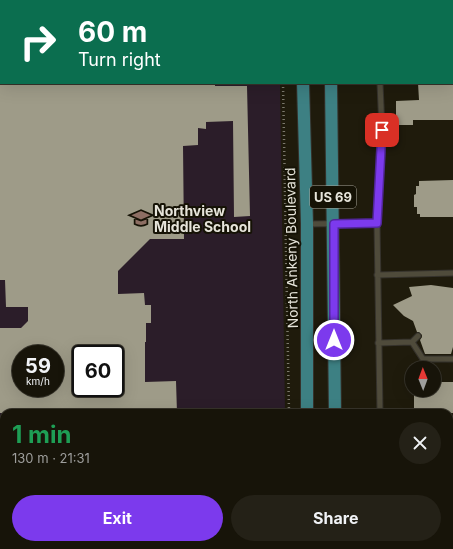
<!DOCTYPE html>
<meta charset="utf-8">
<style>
:root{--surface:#171409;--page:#242117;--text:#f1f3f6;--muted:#9e9e9c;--line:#36332a;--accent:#7c3aed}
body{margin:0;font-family:Inter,sans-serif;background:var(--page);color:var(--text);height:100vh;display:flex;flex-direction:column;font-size:15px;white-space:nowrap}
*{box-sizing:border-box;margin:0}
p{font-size:13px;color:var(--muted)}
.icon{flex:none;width:22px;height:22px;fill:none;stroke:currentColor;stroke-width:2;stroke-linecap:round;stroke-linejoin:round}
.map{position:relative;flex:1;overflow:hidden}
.side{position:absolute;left:0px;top:409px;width:453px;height:140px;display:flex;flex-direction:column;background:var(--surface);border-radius:12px 12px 0 0;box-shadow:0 4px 16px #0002,0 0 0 1px var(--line)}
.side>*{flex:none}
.top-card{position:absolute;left:0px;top:0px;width:453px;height:84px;box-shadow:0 4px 16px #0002,0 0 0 1px var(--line);background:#0b6e4f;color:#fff;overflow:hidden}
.needle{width:26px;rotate:359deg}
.tools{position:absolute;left:405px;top:361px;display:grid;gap:8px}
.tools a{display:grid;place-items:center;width:36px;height:36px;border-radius:50%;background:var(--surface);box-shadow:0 4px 16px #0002,0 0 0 1px var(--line);font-size:20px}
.speed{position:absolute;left:12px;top:345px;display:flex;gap:8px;font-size:20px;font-weight:700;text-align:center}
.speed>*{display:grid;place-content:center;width:52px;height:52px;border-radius:50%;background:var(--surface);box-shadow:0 4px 16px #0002,0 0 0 1px var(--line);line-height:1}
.speed small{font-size:10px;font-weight:400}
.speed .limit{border:2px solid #111;border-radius:6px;background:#fff;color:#111}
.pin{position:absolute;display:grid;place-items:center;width:34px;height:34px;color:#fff;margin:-17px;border-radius:8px;box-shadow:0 2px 6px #0006}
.me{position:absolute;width:44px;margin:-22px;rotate:0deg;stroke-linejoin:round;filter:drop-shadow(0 0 3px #0008)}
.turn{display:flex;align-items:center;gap:14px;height:84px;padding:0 12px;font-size:18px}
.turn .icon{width:52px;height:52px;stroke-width:2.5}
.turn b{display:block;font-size:28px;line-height:34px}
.round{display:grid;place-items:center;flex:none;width:42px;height:42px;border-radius:21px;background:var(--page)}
.summary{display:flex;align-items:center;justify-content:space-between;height:68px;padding:0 12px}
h1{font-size:24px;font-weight:700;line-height:30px;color:#1e9e55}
.primary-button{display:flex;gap:8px;margin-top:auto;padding:8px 12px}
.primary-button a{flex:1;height:46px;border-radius:24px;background:var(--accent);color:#fff;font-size:16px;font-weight:700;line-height:46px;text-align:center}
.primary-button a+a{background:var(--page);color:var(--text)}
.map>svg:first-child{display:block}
.education{fill:#2b1d29;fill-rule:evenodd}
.building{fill:#9e9b88;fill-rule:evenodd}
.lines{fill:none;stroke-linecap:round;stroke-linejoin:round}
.service-casing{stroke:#35322c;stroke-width:7}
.minor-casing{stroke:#35322c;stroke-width:12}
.primary-casing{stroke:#35322c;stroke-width:14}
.path{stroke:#7c796d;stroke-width:2.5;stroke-dasharray:1 3;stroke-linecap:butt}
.service{stroke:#4f4b3b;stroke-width:5}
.minor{stroke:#4f4b3b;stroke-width:10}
.primary{stroke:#3d8083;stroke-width:12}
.route-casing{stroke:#51269a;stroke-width:10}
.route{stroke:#7c3aed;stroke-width:7}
.labels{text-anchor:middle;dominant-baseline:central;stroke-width:4;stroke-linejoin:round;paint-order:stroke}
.shield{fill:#151205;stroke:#a7a59a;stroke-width:1}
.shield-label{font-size:13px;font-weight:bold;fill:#e6e4da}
.poi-label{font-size:14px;font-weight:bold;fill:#e6e4da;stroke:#151205;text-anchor:start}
.street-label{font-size:14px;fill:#e6e4da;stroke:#151205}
</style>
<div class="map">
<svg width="453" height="549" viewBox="0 0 453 549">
<rect width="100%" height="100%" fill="#1f1b0c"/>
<!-- education -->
<path class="education" d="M0 0H279L1 1V83H280L285 413H4V545H287V549H0ZM21 354H55V388H21ZM81 354H115V388H81Z"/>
<!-- building -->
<path class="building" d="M0 83H215V86H247L250 216 234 217 233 121 206 122V129L198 128V145L183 146 184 239H150L118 271V294L144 293 145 305H151V323H146V342H145V382L176 381 177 413H0V328H21L28 321V307H6L5 280H0ZM21 354H55V388H21ZM81 354H115V388H81Z
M418 83H453V120H413V125H396V101L419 100Z
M453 180V217H420V214H417V207H414V195L416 194V186H419V181Z
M431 285 453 288V347L451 354H425L420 340 422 337V335L419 332H417L413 321 404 316 393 305 412 296 409 287Z
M434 382H453V413H414V390H434Z"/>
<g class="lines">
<!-- service casing -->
<g class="service-casing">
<path id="service" d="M376 1V0
M307 224 377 223
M377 275 453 273
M412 342 423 359H453
M378 343 412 342 418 336
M380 413 377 223 382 130 380 83
M449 516H453
M395 545V549"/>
</g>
<!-- minor casing -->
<g class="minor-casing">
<path id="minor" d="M449 487H453"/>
</g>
<!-- primary casing -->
<g class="primary-casing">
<path id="primary" d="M300 0V1
M329 0 330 1
M303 83 307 224V413
M331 83 335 413
M308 545V549
M337 545V549"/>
</g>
<!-- path -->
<path class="path" d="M282 0V1
M283 83 289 413
M449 470H453
M0 483 4 482
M291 545V549"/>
<!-- service -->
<use href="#service" class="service"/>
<!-- minor -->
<use href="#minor" class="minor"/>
<!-- primary -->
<use href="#primary" class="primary"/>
</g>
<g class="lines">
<!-- route casing -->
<g class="route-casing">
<path id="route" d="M334 340V224L377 223 382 130"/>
</g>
<!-- route -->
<use href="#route" class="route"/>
</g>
<!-- icons -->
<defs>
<g id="school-bare" transform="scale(1.38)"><path d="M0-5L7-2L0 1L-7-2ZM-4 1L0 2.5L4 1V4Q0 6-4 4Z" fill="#8d6e63" stroke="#151205" stroke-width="2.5" paint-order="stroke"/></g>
</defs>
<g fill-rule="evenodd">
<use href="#school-bare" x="141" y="218"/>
</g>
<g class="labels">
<!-- shield labels -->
<rect class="shield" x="310" y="186" width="46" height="22" rx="3"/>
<g class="shield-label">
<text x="333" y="197">US 69</text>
</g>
<!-- poi labels -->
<g class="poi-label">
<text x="154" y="210">Northview<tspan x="154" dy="16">Middle School</tspan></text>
</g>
<!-- street labels -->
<g class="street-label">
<text transform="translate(291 248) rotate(-91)">North Ankeny Boulevard</text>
</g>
</g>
</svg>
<div class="tools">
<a><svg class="needle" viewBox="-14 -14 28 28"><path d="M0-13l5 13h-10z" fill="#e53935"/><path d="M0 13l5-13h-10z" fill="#9e9e9c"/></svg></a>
</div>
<div class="speed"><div>59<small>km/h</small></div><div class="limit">60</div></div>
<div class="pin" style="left:382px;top:130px;background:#d93025"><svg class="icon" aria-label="arrive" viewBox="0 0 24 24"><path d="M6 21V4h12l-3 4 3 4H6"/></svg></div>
<svg class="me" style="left:334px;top:340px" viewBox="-20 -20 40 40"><circle r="17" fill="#7c3aed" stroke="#fff" stroke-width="3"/><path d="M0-11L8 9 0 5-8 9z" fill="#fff"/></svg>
<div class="top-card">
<div class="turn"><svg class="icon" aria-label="right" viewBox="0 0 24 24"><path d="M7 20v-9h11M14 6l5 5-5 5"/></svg><div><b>60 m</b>Turn right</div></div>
</div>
<section class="side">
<div class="summary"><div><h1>1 min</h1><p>130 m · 21:31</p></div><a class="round"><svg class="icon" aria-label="close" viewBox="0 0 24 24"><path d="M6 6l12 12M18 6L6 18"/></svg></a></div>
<div class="primary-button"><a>Exit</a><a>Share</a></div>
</section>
</div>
